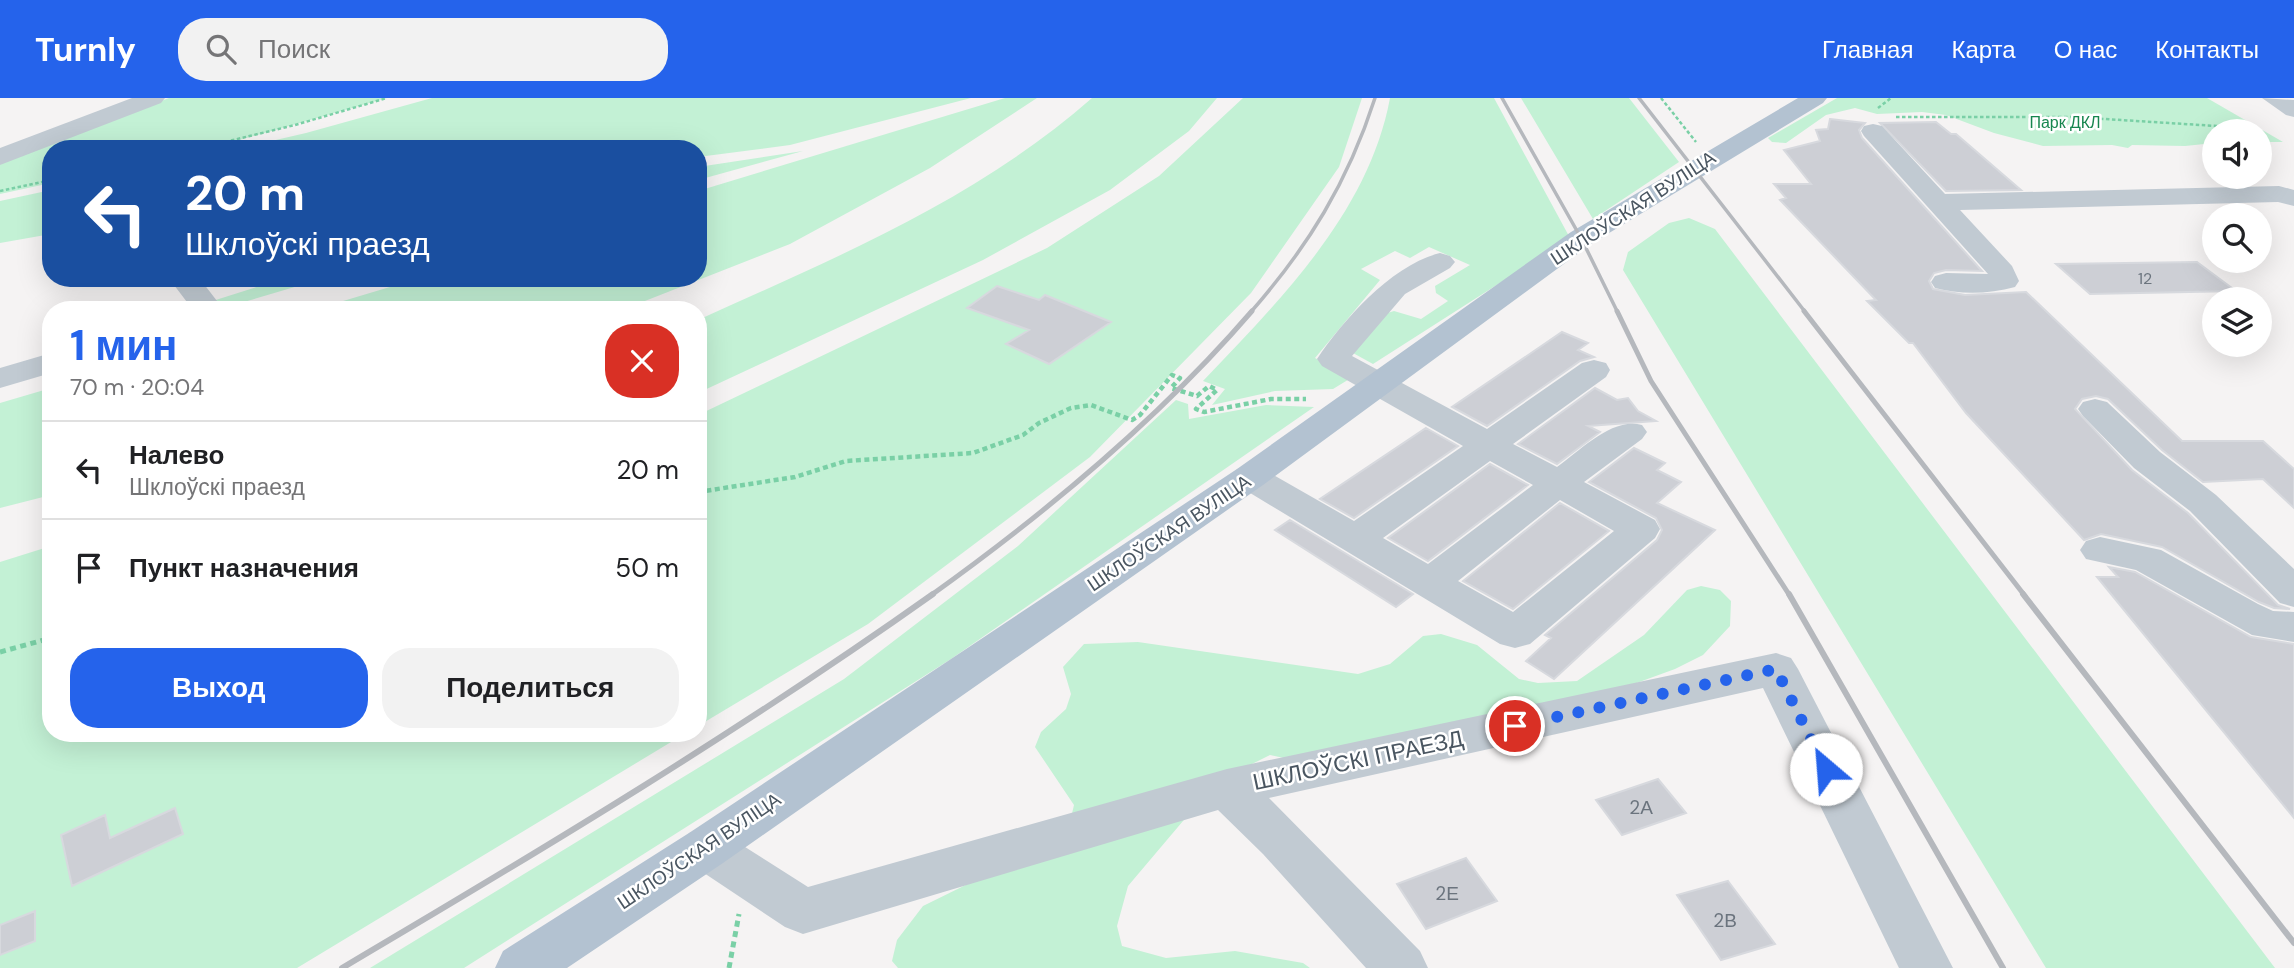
<!DOCTYPE html>
<html lang="ru">
<meta charset="utf-8">
<style>
:root{--surface:#fff;--page:#f2f2f2;--text:#202124;--muted:#757577;--line:#e0e0e0;--accent:#2563eb}
body{margin:0;font-family:"DM Sans",sans-serif;background:var(--page);color:var(--text);height:100vh;display:flex;flex-direction:column;font-size:26px;white-space:nowrap}
*{box-sizing:border-box;margin:0}
p{font-size:23px;color:var(--muted)}
.icon{flex:none;width:38px;height:38px;fill:none;stroke:currentColor;stroke-width:2;stroke-linecap:round;stroke-linejoin:round}
.map{position:relative;flex:1;overflow:hidden}
.side{position:absolute;left:42px;top:203px;width:665px;height:441px;display:flex;flex-direction:column;background:var(--surface);border-radius:28px;box-shadow:0 7px 28px #0002}
.side>*{flex:none}
.banner{position:absolute;left:42px;top:42px;width:665px;height:147px;border-radius:28px;box-shadow:0 7px 28px #0002;background:#1a4fa0;color:#fff;overflow:hidden}
.fabs{position:absolute;left:2202px;top:21px;display:grid;gap:14px}
.fabs a{display:grid;place-items:center;width:70px;height:70px;border-radius:50%;background:var(--surface);box-shadow:0 7px 28px #0002;font-size:35px}
.pin{position:absolute;display:grid;place-items:center;width:60px;height:60px;color:#fff;margin:-30px;border:4px solid #fff;border-radius:50%;box-shadow:0 2px 7px #0007}
.me{position:absolute;width:77px;margin:-38px;rotate:333deg;stroke-linejoin:round;filter:drop-shadow(0 0 5px #0008)}
.turn{display:flex;align-items:center;gap:24px;height:147px;padding:0 28px;font-size:32px}
.turn .icon{width:91px;height:91px;stroke-width:2.5}
.turn b{display:block;font-size:49px;line-height:60px}
.round{display:grid;place-items:center;flex:none;width:74px;height:74px;border-radius:28px;background:var(--page)}
.summary{display:flex;align-items:center;justify-content:space-between;height:119px;padding:0 28px}
h1{font-size:42px;font-weight:700;line-height:52px;color:var(--accent)}
.primary-button{display:flex;gap:14px;margin-top:auto;padding:14px 28px}
.primary-button a{flex:1;height:80px;border-radius:28px;background:var(--accent);color:#fff;font-size:28px;font-weight:700;line-height:80px;text-align:center}
.primary-button a+a{background:var(--page);color:var(--text)}
ul{padding:0;list-style:none}
li{display:flex;align-items:center;gap:21px;height:98px;padding:0 28px;border-top:2px solid var(--line)}
li div{flex:1}
li b{display:block;font-size:26px}
li em{font-style:normal}
header{display:flex;align-items:center;gap:42px;box-sizing:border-box;height:98px;padding:0 35px;background:var(--accent);color:#fff}
header strong{font-size:33px}
nav{display:flex;gap:38px;margin-inline-start:auto;font-size:24px}
.search{width:490px;height:63px;background:var(--page);display:flex;align-items:center;gap:18px;box-sizing:border-box;padding:0 24px;border-radius:28px;color:var(--muted);font-size:26px}
.map>svg:first-child{display:block}
.green{fill:#c3f1d5}
.building{fill:#cdcfd5;stroke:#d7d9de;stroke-width:2}
.lines{fill:none;stroke-linecap:round;stroke-linejoin:round}
.path-far2{stroke:#7ad0a6;stroke-width:2.5;stroke-dasharray:3.5 2.5;stroke-linecap:butt}
.path-far1{stroke:#7ad0a6;stroke-width:4.5;stroke-dasharray:5 3.5;stroke-linecap:butt}
.path{stroke:#7ad0a6;stroke-width:5;stroke-dasharray:6 4.5;stroke-linecap:butt}
.minor{fill:#c1cad2;fill-rule:evenodd}
.major{fill:#b3c2d1;fill-rule:evenodd}
.rail-far2{stroke:#b5b8bd;stroke-width:3.5}
.rail-far1{stroke:#b5b8bd;stroke-width:5}
.rail{stroke:#b5b8bd;stroke-width:6}
.route{stroke:#2563eb;stroke-width:12;stroke-dasharray:0 21.6}
.labels{text-anchor:middle;dominant-baseline:central;stroke-width:5;stroke-linejoin:round;paint-order:stroke}
.far-park-label{font-size:16px;fill:#17864f;stroke:#fff}
.number-label{font-size:16px;fill:#6b747e}
.street-label{font-size:19px;fill:#4a5661;stroke:#fff}
.near-number-label{font-size:19px;fill:#6b747e}
.near-street-label{font-size:23px;fill:#4a5661;stroke:#fff}
</style>
<header>
<strong>Turnly</strong>
<div class="search"><svg class="icon" aria-label="search" viewBox="0 0 24 24"><circle cx="10" cy="10" r="6"/><path d="M15 15l6 6"/></svg>Поиск</div>
<nav><a>Главная</a><a>Карта</a><a>О нас</a><a>Контакты</a></nav>
</header>
<div class="map">
<svg width="2294" height="870" viewBox="0 0 2294 870">
<rect width="100%" height="100%" fill="#f5f3f3"/>
<!-- green -->
<path class="green" d="M169 0H387L208 51H51V85L0 96V65Z
M432 0H971L790 47 698 59V51H236L306 35Z
M1005 0H1037L930 70 790 146 622 212H313L420 180H698V93Z
M1092 0H1217L1189 33 1110 92 983 162 698 295V222C837 159 976 102 1092 0Z
M1243 0H1362L1339 69 1251 195 1090 359 868 526 698 628V317L1047 150 1159 78Z
M1390 0H1494L1570 140 1373 266 1353 255 1384 216 1394 213 1421 221 1448 203 1436 195 1435 188 1470 167 1429 149 1410 160 1395 153 1361 171 1380 182 1315 260 1351 280 1333 291 1275 293 1212 307 1225 291 1203 283C1280 202 1369 114 1390 0Z
M1521 0H1629L1679 64 1593 121Z
M1837 0H2207L2283 44H2259V33H2214V45L2185 48 2132 47 2128 50 2112 47 2043 48 1994 35 1946 17 1922 14 1877 16 1855 10 1826 17 1786 45 1772 44 1768 40Z
M803 53 698 82V69Z
M51 92V136L0 145V103Z
M1689 120 1715 131 2275 870H2046L1623 172 1628 154 1669 125Z
M285 180H325L217 212H184Z
M51 290V397L0 410V305Z
M1176 302 1188 306 1189 321 1266 307 1314 309 951 561 464 870H370L844 581 1018 448Z
M51 448V635H686L297 870H0V464Z
M1701 488 1720 492 1731 503 1730 528 1703 557 1675 571 1475 644 1312 666 1270 657 1216 684 1128 788 1117 828 1122 848 1166 860 1235 853 1303 865 1310 870H898L892 863 897 842 923 808 1039 751 1070 724 1074 707 1035 649 1041 634 1066 611 1071 596 1063 569 1084 546 1138 544 1358 576 1390 566 1423 538 1441 536 1477 547 1519 581 1538 585 1577 583 1644 537 1687 492Z"/>
<!-- building -->
<path class="building" d="M1830 21 1865 25 1859 32 1862 40 1982 173 1946 172 1934 175 1929 183 1933 191 1965 197 2026 194 2182 343H2263L2294 371V410L2263 381 2203 384 2162 352 2108 301 2096 298 2082 301 2075 311 2132 372 2188 415 2278 507 2290 511 2274 510 2259 504 2162 449 2101 436 2084 442 1966 315 1913 245H1909L1867 203 1876 202 1780 102 1786 100 1774 86H1811L1784 52 1820 43 1816 32 1828 31Z
M1936 24 1951 36H1956L2021 92 1946 93 1880 25Z
M2197 164 2236 193 2090 196 2056 166Z
M997 188 1039 202 1045 197 1111 224 1049 266 1006 246 1029 232 967 210Z
M1562 234 1588 245 1578 252 1594 259 1580 263 1487 328 1452 309Z
M1595 290 1617 302 1628 300 1638 313 1656 323 1588 328 1600 334 1557 366 1518 346Z
M1426 330 1458 348 1354 420 1320 401Z
M1634 350 1665 365 1657 372 1681 384 1657 405 1715 432 1554 581 1526 563 1551 540 1545 537 1657 442 1662 432 1656 420 1589 384Z
M1490 366 1528 387 1428 463 1388 440Z
M1560 405 1609 433 1513 511 1463 483Z
M1290 422 1413 496 1396 509 1275 432Z
M2109 469 2135 474 2251 539 2294 546V720L2097 479H2118Z
M1658 681 1686 715 1622 737 1596 702Z
M175 710 183 736 72 788 61 737 105 717 110 740Z
M1466 760 1497 803 1426 831 1397 786Z
M1728 783 1775 846 1721 862 1677 797Z
M35 813V843L0 857V827Z"/>
<g class="lines">
<!-- path-far2 -->
<path class="path-far2" d="M1661 0 1696 44
M1878 10 1891 0
M1896 19H2072L2248 30
M196 51 295 27 387 0
M0 93 51 82"/>
<!-- path-far1 -->
<path class="path-far1" d="M698 394 795 379 846 363 973 355 1023 337 1039 325 1071 310 1091 307 1132 322 1140 317 1172 277 1180 280 1171 290 1197 298 1209 288 1217 292 1196 311 1204 314 1271 301H1306"/>
<!-- path -->
<path class="path" d="M0 554 51 540
M729 870 739 816"/>
<!-- minor -->
<path class="minor" d="M132 0H165L161 5 0 67V50Z
M2262 0 2294 2V19L2286 17Z
M1873 26 1882 28 1945 96 2279 88 2294 92V108L2278 104 1960 112 2012 168 2019 183 2015 189C1989 196 1961 197 1935 190L1931 184 1935 178 1946 175 1988 176 1864 38 1861 33 1864 28Z
M1440 155 1450 158 1455 164 1450 170 1405 196 1352 258 1487 331 1582 265 1594 262 1606 265 1610 272 1606 279 1513 346 1557 369C1581 352 1612 319 1642 327L1647 334 1642 341 1584 384 1655 422 1660 431 1655 440 1530 546 1515 550 1500 546 1237 387 1232 379 1237 371 1250 368 1263 371 1354 423 1463 348 1322 268 1317 261C1344 221 1392 167 1440 155ZM1490 363 1533 387 1428 466 1383 440ZM1560 402 1614 433 1513 514 1458 483Z
M178 181H200L224 212H193L174 187Z
M51 255V275L0 290V270Z
M2095 301 2107 304 2160 354 2216 397 2294 471V509L2280 505 2190 413 2134 370 2083 318 2078 311 2083 304Z
M2100 439 2161 452 2258 506 2273 513 2294 514V544L2252 537 2136 472 2086 461 2080 452 2086 443Z
M1776 555 1791 560 1798 571 1953 870H1899L1763 590 1269 700 1420 853 1428 870H1366L1263 756 1218 712 803 836 785 829 689 765 681 750 689 735 706 729 723 735 808 789 1227 671Z"/>
<!-- major -->
<path class="major" d="M1798 0H1827L1823 5 1591 146 1263 387 723 765 567 870H495L503 853 689 735 1237 371 1571 134Z"/>
<!-- rail-far2 -->
<path class="rail-far2" d="M1502 0 1581 140 1618 215
M1639 0 1806 215
M1250 215C1308 149 1348 84 1375 0"/>
<!-- rail-far1 -->
<path class="rail-far1" d="M1617 213 1651 283 1790 498
M1804 213 2025 498
M930 498C1046 415 1159 321 1252 213"/>
<!-- rail -->
<path class="rail" d="M1789 496 2003 870
M2023 496 2294 845
M342 870C542 752 743 631 933 496"/>
</g>
<g class="lines">
<!-- route -->
<path class="route" d="M1515 628 1776 571 1826 671"/>
</g>
<g class="labels">
<!-- far-park labels -->
<g class="far-park-label">
<text x="2065" y="24">Парк ДКЛ</text>
</g>
<!-- number labels -->
<g class="number-label">
<text x="2145" y="180">12</text>
</g>
<!-- street labels -->
<g class="street-label">
<text transform="translate(1633 110) rotate(-33)">ШКЛОЎСКАЯ ВУЛІЦА</text>
<text transform="translate(1169 435) rotate(-34)">ШКЛОЎСКАЯ ВУЛІЦА</text>
<text transform="translate(699 753) rotate(-34)">ШКЛОЎСКАЯ ВУЛІЦА</text>
</g>
<!-- near-number labels -->
<g class="near-number-label">
<text x="1641" y="709">2А</text>
<text x="1447" y="795">2Е</text>
<text x="1725" y="822">2В</text>
</g>
<!-- near-street labels -->
<g class="near-street-label">
<text transform="translate(1358 662) rotate(-12)">ШКЛОЎСКІ ПРАЕЗД</text>
</g>
</g>
</svg>
<div class="fabs">
<a><svg class="icon" aria-label="sound" viewBox="0 0 24 24"><path d="M4 9h4l5-4v14l-5-4H4zM17 9q2 3 0 6"/></svg></a>
<a><svg class="icon" aria-label="search" viewBox="0 0 24 24"><circle cx="10" cy="10" r="6"/><path d="M15 15l6 6"/></svg></a>
<a><svg class="icon" aria-label="layers" viewBox="0 0 24 24"><path d="M12 4l9 5-9 5-9-5zM3 14l9 5 9-5"/></svg></a>
</div>
<div class="pin" style="left:1515px;top:628px;background:#d93025"><svg class="icon" aria-label="arrive" viewBox="0 0 24 24"><path d="M6 21V4h12l-3 4 3 4H6"/></svg></div>
<svg class="me" style="left:1826px;top:671px" viewBox="-20 -20 40 40"><circle r="19" fill="#fff"/><path d="M0-13L10 11 0 6-10 11z" fill="#2563eb"/></svg>
<div class="banner">
<div class="turn"><svg class="icon" aria-label="left" viewBox="0 0 24 24"><path d="M17 20v-9H6M10 6l-5 5 5 5"/></svg><div><b>20 m</b>Шклоўскі праезд</div></div>
</div>
<section class="side">
<div class="summary"><div><h1>1 мин</h1><p>70 m · 20:04</p></div><a class="round" style="background:#d93025;color:#fff"><svg class="icon" aria-label="close" viewBox="0 0 24 24"><path d="M6 6l12 12M18 6L6 18"/></svg></a></div>
<ul>
<li><svg class="icon" aria-label="left" viewBox="0 0 24 24"><path d="M17 20v-9H6M10 6l-5 5 5 5"/></svg><div><b>Налево</b><p>Шклоўскі праезд</p></div><em>20 m</em></li>
<li><svg class="icon" aria-label="arrive" viewBox="0 0 24 24"><path d="M6 21V4h12l-3 4 3 4H6"/></svg><div><b>Пункт назначения</b></div><em>50 m</em></li>
</ul>
<div class="primary-button"><a>Выход</a><a>Поделиться</a></div>
</section>
</div>
